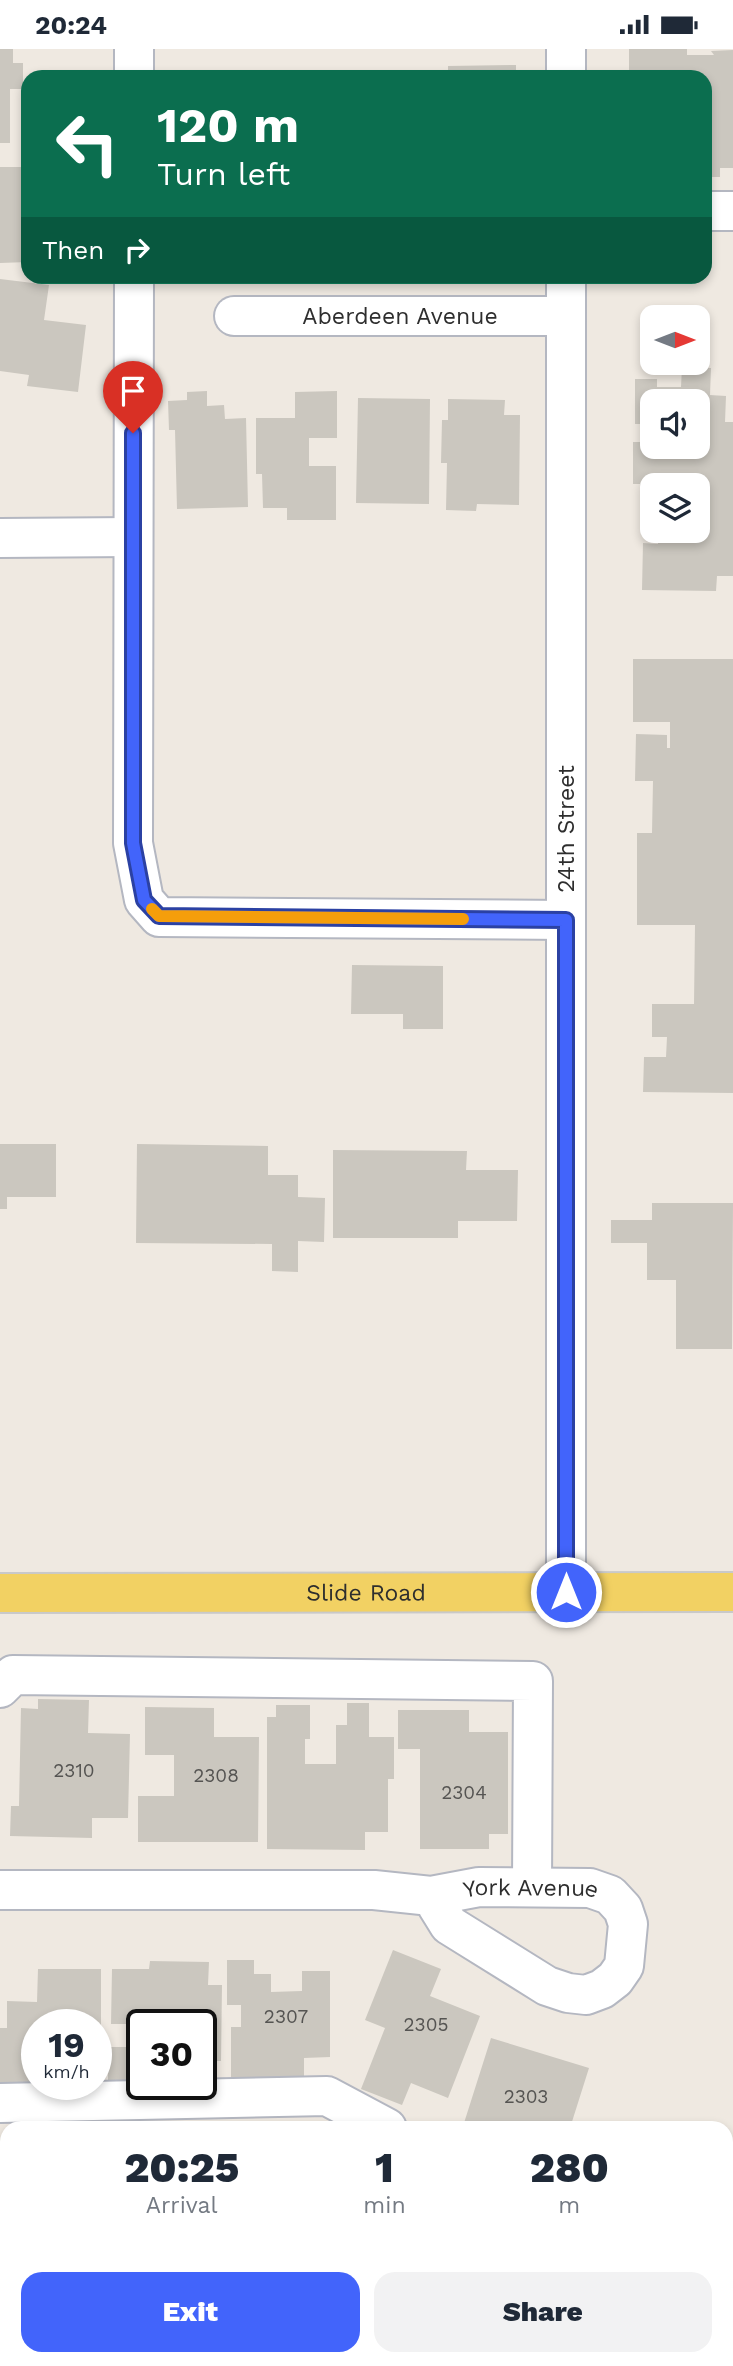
<!DOCTYPE html>
<style>
:root{--surface:#fff;--page:#f2f2f3;--text:#1f2937;--muted:#747a83;--accent:#4264fb}
body{margin:0;font-family:"Work Sans",sans-serif;background:var(--page);color:var(--text);height:100vh;display:flex;flex-direction:column;font-size:26px;white-space:nowrap}
*{box-sizing:border-box;margin:0}
p{font-size:23px;color:var(--muted)}
.icon{flex:none;width:38px;height:38px;fill:none;stroke:currentColor;stroke-width:2;stroke-linecap:round;stroke-linejoin:round}
.map{position:relative;flex:1;overflow:hidden}
.drawer{position:absolute;left:0px;top:2072px;width:733px;height:245px;display:flex;flex-direction:column;background:var(--surface);border-radius:21px 21px 0 0;box-shadow:0 4px 10px #0003}
.drawer>*{flex:none}
.banner{position:absolute;left:21px;top:21px;width:691px;height:214px;border-radius:21px;box-shadow:0 4px 10px #0003;background:#0b6e4f;color:#fff;overflow:hidden}
.needle{width:46px;rotate:90deg}
.fabs{position:absolute;left:640px;top:256px;display:grid;gap:14px}
.fabs a{display:grid;place-items:center;width:70px;height:70px;border-radius:14px;background:var(--surface);box-shadow:0 4px 10px #0003;font-size:35px}
.speed{position:absolute;left:21px;top:1960px;display:flex;gap:14px;font-size:35px;font-weight:700;text-align:center}
.speed>*{display:grid;place-content:center;width:91px;height:91px;border-radius:50%;background:var(--surface);box-shadow:0 4px 10px #0003;line-height:1}
.speed small{font-size:18px;font-weight:400}
.speed .limit{border:4px solid #111;border-radius:10px;background:#fff;color:#111}
.pin{position:absolute;display:grid;place-items:center;width:60px;height:60px;color:#fff;margin:-72px -30px;border-radius:50% 50% 50% 0;rotate:-45deg;box-shadow:0 0 7px #0007}
.pin .icon{rotate:45deg}
.me{position:absolute;width:77px;margin:-38px;rotate:0deg;stroke-linejoin:round;filter:drop-shadow(0 0 5px #0008)}
.turn{display:flex;align-items:center;gap:24px;height:147px;padding:0 21px;font-size:32px}
.turn .icon{width:91px;height:91px;stroke-width:2.5}
.turn b{display:block;font-size:49px;line-height:60px}
.then{display:flex;align-items:center;height:66px;padding:0 21px;background:#0003;gap:14px;font-size:26px}
.eta{display:flex;justify-content:space-evenly;align-items:center;height:119px;text-align:center}
.eta b{font-size:42px;font-weight:800;line-height:49px}
.button{display:flex;gap:14px;margin-top:auto;padding:14px 21px}
.button a{flex:1;height:80px;border-radius:21px;background:var(--accent);color:#fff;font-size:28px;font-weight:800;line-height:80px;text-align:center}
.button a+a{background:var(--page);color:var(--text)}
.status{display:flex;justify-content:space-between;align-items:center;height:49px;padding:0 35px;background:var(--surface);direction:ltr}
.status svg{height:19px;fill:currentColor}
.map>svg:first-child{display:block}
.building{fill:#cbc7bf}
.lines{fill:none;stroke-linecap:round;stroke-linejoin:round}
.minor-casing{stroke:#b4b7c1;stroke-width:42}
.major-casing{stroke:#c9c9c9;stroke-width:42}
.minor{stroke:#fff;stroke-width:38}
.major{stroke:#f2d163;stroke-width:38}
.route-casing{stroke:#2b41a3;stroke-width:18}
.route{stroke:#4264fb;stroke-width:12}
.slow{stroke:#f59e0b;stroke-width:12}
.labels{text-anchor:middle;dominant-baseline:central;stroke-width:5;stroke-linejoin:round;paint-order:stroke}
.number-label{font-size:19px;fill:#555452}
.street-label{font-size:23px;fill:#2e2e2e;stroke:#fff}
</style>
<div class="status"><b>20:24</b><svg viewBox="0 0 49 12"><path d="M0 12V9h3v3zM5 12V6h3v6zM10 12V3h3v9zM15 12V0h3v12zM26 1h20v11H26zM47 4h2v5h-2z"/></svg></div>
<div class="map">
<svg width="733" height="2317" viewBox="0 0 733 2317">
<rect width="100%" height="100%" fill="#efe9e1"/>
<!-- building -->
<path class="building" d="M0 0H13V14H23V40H10V94H0Z
M629 0H687V6H714L711 2 733 1V119H720V128H705V28H629Z
M516 16V28H448V17Z
M0 118H28V213L0 214Z
M0 230 49 236 44 271 86 276 78 343 27 337 29 326 0 322Z
M682 318 711 319 710 346 726 347 725 373H733V527H717L716 542 642 541 643 494 658 495V481H698V436H653V460H640V435H633V393H653V397H664V404H669V397H698V352H653V375H635V330H657V338H681Z
M207 342V357L224 356 225 370 246 369 248 458 177 460 175 381H169L168 352 187 351V343Z
M337 342V389H309V417H336V471H287V459H263L262 425H256V369H295V343Z
M358 349 430 350 429 455 356 454Z
M448 350 505 351 504 366H520L519 456 477 455 476 462 446 461 447 414H441L442 371H448Z
M633 610H733V1044L643 1043 644 1008H666L667 988H652V955H694L695 876H637V784H652L653 732H635L636 685 667 686V699H670V673H633Z
M352 916 443 917V980H403V965H351Z
M0 1095H56V1148H7V1160H0Z
M137 1095 268 1097V1126H298V1148L325 1149 324 1193 298 1192V1223L272 1222V1195L136 1194Z
M333 1101 467 1102 466 1121H518L517 1172H458V1189H333Z
M652 1154H733L732 1300H676V1231H647V1194H611V1171H652Z
M38 1650 89 1651 88 1684 130 1685 128 1769H92V1789L10 1787 11 1757H19L21 1659 38 1660Z
M347 1654H369V1688H394V1730H388V1783H365V1801L267 1800V1668H276V1656H310V1690H305V1715H336V1676H347Z
M145 1658 214 1659V1688H259L258 1793H138V1747H174V1706H145Z
M398 1661H469V1683H508V1785H489V1800H420V1700H398Z
M393 1901 441 1920 430 1947 480 1967 448 2049 411 2034 402 2056 361 2040 385 1979 365 1971Z
M227 1911H254V1925H271V1943L302 1942V1922H330V2008L304 2009V2031L231 2040V1978H241V1956H227Z
M150 1912 209 1913 208 1936H222L221 2012H201V1976H142V2035L108 2041V1998H128L129 1975H111L112 1920H149Z
M38 1920H101V2016H96V1976H37V2035L0 2044V1979H7V1952L37 1953Z
M491 1989 589 2019 570 2079H480L464 2074Z
M112 2310H184L171 2317H115Z"/>
<g class="lines">
<!-- minor casing -->
<g class="minor-casing">
<g id="minor">
<path d="M134 28V0"/>
<path d="M566 28V0"/>
<path d="M705 162H733"/>
<path d="M134 228 133 794 144 851 159 868 566 871"/>
<path d="M566 228V1543"/>
<path id="s1" d="M234 267H566"/>
<path d="M0 489 133 488"/>
<path d="M0 1639 13 1626 533 1632 532 1838"/>
<path id="s2" d="M0 1841H374L431 1847 479 1838 590 1839 610 1846 623 1860 628 1875 624 1917 615 1930 602 1940 586 1946 568 1944 547 1937 449 1876 431 1847"/>
<path d="M0 2054 327 2047 387 2079"/>
<path d="M726 2272H733"/>
</g>
</g>
<!-- major casing -->
<g class="major-casing">
<g id="major">
<path id="s3" d="M0 1544 733 1543"/>
</g>
</g>
<!-- minor -->
<use href="#minor" class="minor"/>
<!-- major -->
<use href="#major" class="major"/>
</g>
<g class="lines">
<!-- route casing -->
<g class="route-casing">
<path id="route" d="M133 384V794L144 851 159 867 566 871V1543"/>
</g>
<!-- route -->
<use href="#route" class="route"/>
<!-- slow -->
<path class="slow" d="M152 860 159 867 463 870"/>
</g>
<g class="labels">
<!-- number labels -->
<g class="number-label">
<text x="74" y="1721">2310</text>
<text x="216" y="1726">2308</text>
<text x="464" y="1743">2304</text>
<text x="286" y="1967">2307</text>
<text x="426" y="1975">2305</text>
<text x="526" y="2047">2303</text>
</g>
<!-- street labels -->
<g class="street-label">
<text stroke="none"><textPath href="#s1" startOffset="166">Aberdeen Avenue</textPath></text>
<text transform="translate(566 780) rotate(-90)">24th Street</text>
<text stroke="none"><textPath href="#s3" startOffset="366">Slide Road</textPath></text>
<text stroke="none"><textPath href="#s2" startOffset="532">York Avenue</textPath></text>
</g>
</g>
</svg>
<div class="fabs">
<a><svg class="needle" viewBox="-14 -14 28 28"><path d="M0-13l5 13h-10z" fill="#e53935"/><path d="M0 13l5-13h-10z" fill="#747a83"/></svg></a>
<a><svg class="icon" aria-label="sound" viewBox="0 0 24 24"><path d="M4 9h4l5-4v14l-5-4H4zM17 9q2 3 0 6"/></svg></a>
<a><svg class="icon" aria-label="layers" viewBox="0 0 24 24"><path d="M12 4l9 5-9 5-9-5zM3 14l9 5 9-5"/></svg></a>
</div>
<div class="speed"><div>19<small>km/h</small></div><div class="limit">30</div></div>
<div class="pin" style="left:133px;top:384px;background:#d93025"><svg class="icon" aria-label="arrive" viewBox="0 0 24 24"><path d="M6 21V4h12l-3 4 3 4H6"/></svg></div>
<svg class="me" style="left:566px;top:1543px" viewBox="-20 -20 40 40"><circle r="17" fill="#4264fb" stroke="#fff" stroke-width="3"/><path d="M0-11L8 9 0 5-8 9z" fill="#fff"/></svg>
<div class="banner">
<div class="turn"><svg class="icon" aria-label="left" viewBox="0 0 24 24"><path d="M17 20v-9H6M10 6l-5 5 5 5"/></svg><div><b>120 m</b>Turn left</div></div>
<div class="then">Then<svg class="icon" aria-label="right" viewBox="0 0 24 24"><path d="M7 20v-9h11M14 6l5 5-5 5"/></svg></div>
</div>
<section class="drawer">
<div class="eta">
<div><b>20:25</b><p>Arrival</p></div>
<div><b>1</b><p>min</p></div>
<div><b>280</b><p>m</p></div>
</div>
<div class="button"><a>Exit</a><a>Share</a></div>
</section>
</div>
